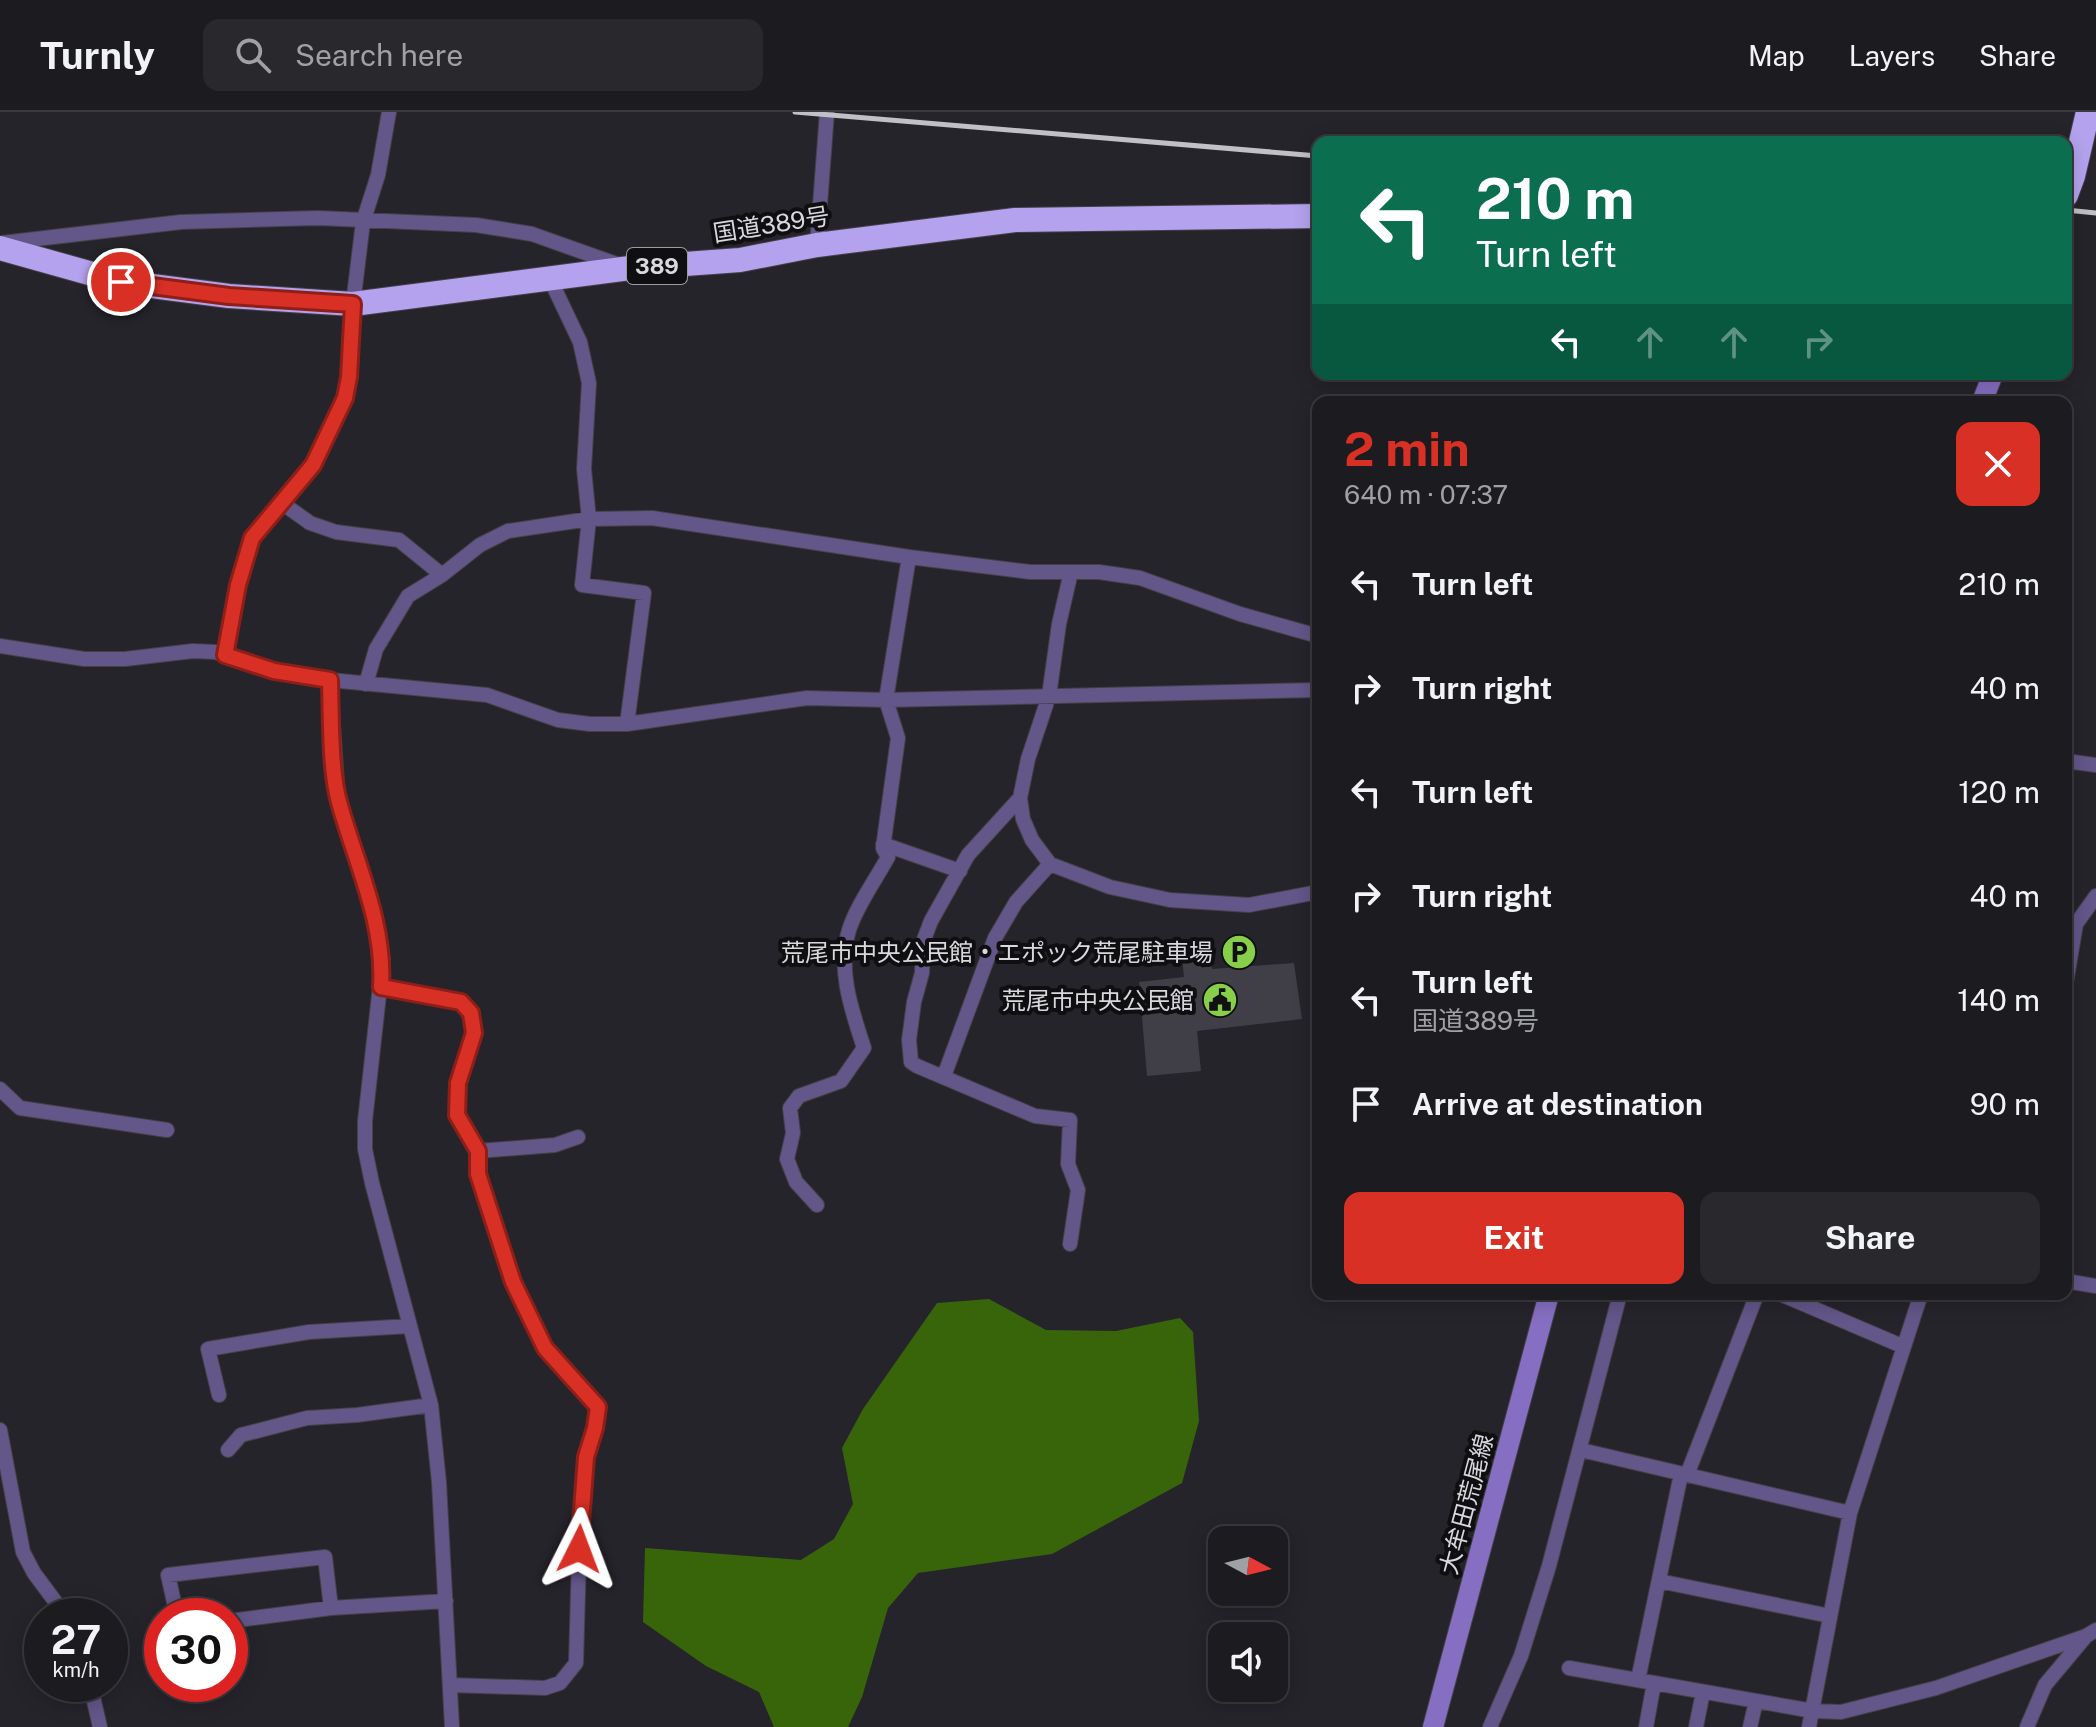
<!DOCTYPE html>
<meta charset="utf-8">
<style>
:root{--surface:#1c1b20;--page:#29282d;--text:#f1f3f6;--muted:#a0a1a5;--line:#3a393e;--accent:#d93025}
body{margin:0;font-family:"Public Sans","Noto Sans JP",sans-serif;background:var(--page);color:var(--text);height:100vh;display:flex;flex-direction:column;font-size:30px;white-space:nowrap}
*{box-sizing:border-box;margin:0}
p{font-size:26px;color:var(--muted)}
.icon{flex:none;width:44px;height:44px;fill:none;stroke:currentColor;stroke-width:2;stroke-linecap:round;stroke-linejoin:round}
.map{position:relative;flex:1;overflow:hidden}
.drawer{position:absolute;left:1312px;top:284px;width:760px;height:904px;display:flex;flex-direction:column;background:var(--surface);border-radius:16px;box-shadow:0 4px 20px #0003,0 0 0 2px var(--line)}
.drawer>*{flex:none}
.hud{position:absolute;left:1312px;top:24px;width:760px;height:244px;border-radius:16px;box-shadow:0 4px 20px #0003,0 0 0 2px var(--line);background:#0b6e4f;color:#fff;overflow:hidden}
.needle{width:52px;rotate:97deg}
.buttons{position:absolute;left:1208px;top:1414px;display:grid;gap:16px}
.buttons a{display:grid;place-items:center;width:80px;height:80px;border-radius:16px;background:var(--surface);box-shadow:0 4px 20px #0003,0 0 0 2px var(--line);font-size:40px}
.speed{position:absolute;left:24px;top:1486px;display:flex;gap:16px;font-size:40px;font-weight:700;text-align:center}
.speed>*{display:grid;place-content:center;width:104px;height:104px;border-radius:50%;background:var(--surface);box-shadow:0 4px 20px #0003,0 0 0 2px var(--line);line-height:1}
.speed small{font-size:20px;font-weight:400}
.speed .limit{border:12px solid #d22;background:#fff;color:#111}
.pin{position:absolute;display:grid;place-items:center;width:68px;height:68px;color:#fff;margin:-34px;border:4px solid #fff;border-radius:50%;box-shadow:0 2px 8px #0007}
.me{position:absolute;width:88px;margin:-44px;rotate:3deg;stroke-linejoin:round;filter:drop-shadow(0 0 6px #0008)}
.turn{display:flex;align-items:center;gap:28px;height:168px;padding:0 32px;font-size:36px}
.turn .icon{width:104px;height:104px;stroke-width:2.5}
.turn b{display:block;font-size:56px;line-height:68px}
.lanes{display:flex;align-items:center;height:76px;padding:0 32px;background:#0003;justify-content:center;gap:40px;direction:ltr}
.lanes .off{opacity:.35}
.round{display:grid;place-items:center;flex:none;width:84px;height:84px;border-radius:16px;background:var(--page)}
.summary{display:flex;align-items:center;justify-content:space-between;height:136px;padding:0 32px}
h1{font-size:48px;font-weight:700;line-height:60px;color:var(--accent)}
.cta{display:flex;gap:16px;margin-top:auto;padding:16px 32px}
.cta a{flex:1;height:92px;border-radius:16px;background:var(--accent);color:#fff;font-size:32px;font-weight:700;line-height:92px;text-align:center}
.cta a+a{background:var(--page);color:var(--text)}
ul{padding:0;list-style:none}
li{display:flex;align-items:center;gap:24px;height:104px;padding:0 32px}
li div{flex:1}
li b{display:block;font-size:30px}
li em{font-style:normal}
header{display:flex;align-items:center;gap:48px;box-sizing:border-box;height:112px;padding:0 40px;background:var(--surface);border-bottom:2px solid var(--line)}
header strong{font-size:38px}
nav{display:flex;gap:44px;margin-inline-start:auto;font-size:28px}
.search{width:560px;height:72px;background:var(--page);display:flex;align-items:center;gap:20px;box-sizing:border-box;padding:0 28px;border-radius:16px;color:var(--muted);font-size:30px}
.map>svg:first-child{display:block}
.forest{fill:#39650a}
.building{fill:#403e46}
.lines{fill:none;stroke-linecap:round;stroke-linejoin:round}
.street-casing{stroke:#434147;stroke-width:16}
.secondary-casing{stroke:#434147;stroke-width:22}
.highway-casing{stroke:#434147;stroke-width:26}
.street{stroke:#635689;stroke-width:14}
.secondary{stroke:#866fc2;stroke-width:20}
.highway{stroke:#b5a2ef;stroke-width:24}
.rail{stroke:#c1c0c5;stroke-width:5}
.route-casing{stroke:#8d1f18;stroke-width:20}
.route{stroke:#d93025;stroke-width:14}
.labels{text-anchor:middle;dominant-baseline:central;stroke-width:8;stroke-linejoin:round;paint-order:stroke}
.shield{fill:#0f0e11;stroke:#9c9b9f;stroke-width:2}
.shield-label{font-size:22px;font-weight:bold;fill:#d9d8dc}
.street-label{font-size:24px;fill:#d9d8dc;stroke:#0f0e11}
.poi-label{font-size:24px;fill:#d9d8dc;stroke:#0f0e11;text-anchor:end}
</style>
<header>
<strong>Turnly</strong>
<div class="search"><svg class="icon" aria-label="search" viewBox="0 0 24 24"><circle cx="10" cy="10" r="6"/><path d="M15 15l6 6"/></svg>Search here</div>
<nav><a>Map</a><a>Layers</a><a>Share</a></nav>
</header>
<div class="map">
<svg width="2096" height="1615" viewBox="0 0 2096 1615">
<rect width="100%" height="100%" fill="#26242b"/>
<!-- forest -->
<path class="forest" d="M989 1187 1046 1218 1116 1219 1180 1206 1193 1220 1199 1309 1182 1371 1052 1442 918 1461 888 1496 862 1585 848 1615H774L759 1580 706 1554 643 1510 645 1436 801 1448 834 1427 853 1392 842 1336 863 1297 937 1191Z"/>
<!-- building -->
<path class="building" d="M1210 842 1212 857 1294 851 1302 907 1197 919 1201 959 1147 964 1139 870 1184 865 1182 846Z"/>
<g class="lines">
<!-- street casing -->
<g class="street-casing">
<path id="street" d="M2 131 181 110 318 106 476 113 532 122 622 154
M817 133 827 0
M550 167 580 230 589 271 584 357 589 407 582 473 644 481 627 612
M282 391 310 411 336 420 399 428 442 463
M1071 460 1059 512 1049 584 1028 647 1020 686 1023 707 1032 728 1050 752 1110 775 1170 788 1249 793 1318 780
M0 534 84 547H125L193 539 215 540 274 559 330 568 487 583 558 608 590 612H627L807 586 886 588 1318 578
M225 543 238 473 252 426 313 353 345 286 349 265 353 192 363 110 378 63 389 0
M330 568 338 687 363 761 383 847 365 1009V1037L372 1071 431 1293 439 1370 452 1615
M366 572 376 537 408 484 442 463 480 433 508 419 589 407 652 406 909 445 1030 460H1099L1140 466 1240 502 1318 524
M2066 649 2096 653
M1020 686 968 743 931 809 923 830 922 861 914 890 909 928 911 950 917 954 1035 1004 1070 1008 1068 1052 1078 1078 1070 1132
M883 732 960 759
M2066 871 2076 812 2096 784
M381 875 461 890 471 901 474 921 458 971 457 1003 478 1039V1062L513 1170 545 1236 598 1295 595 1316 586 1345 580 1409 576 1551 560 1571 545 1576 450 1573
M944 964 995 826 1016 790 1050 752
M0 977 20 996 167 1018
M478 1039 555 1033 578 1025
M817 1093 796 1070 787 1047 793 1021 790 996 799 984 841 969 864 936C852 899 837 858 849 818 857 793 875 769 888 745L883 736 898 626 886 588 909 445
M2066 1169 2096 1174
M1780 1182 1902 1234
M219 1283 208 1237 309 1220 410 1214
M0 1318 23 1440 34 1461 66 1504
M228 1338 241 1323 307 1306 357 1303 431 1293
M1581 1338 1850 1401
M1687 1363 1757 1182
M1659 1469 1830 1504
M177 1504 168 1463 325 1445 331 1496
M230 1509 331 1496 446 1489
M1569 1556 1813 1599 1841 1600 1936 1576 2086 1524 2096 1518
M1638 1568 1681 1362
M90 1572 100 1615
M1490 1615 1521 1544 1549 1454 1620 1182
M1646 1615 1654 1571
M1696 1615 1703 1580
M1750 1615 1756 1589
M1809 1615 1850 1401 1921 1182
M2027 1615 2045 1573 2086 1524"/>
</g>
<!-- secondary casing -->
<g class="secondary-casing">
<path id="secondary" d="M1982 290 1993 262
M1433 1615 1549 1182"/>
</g>
<!-- highway casing -->
<g class="highway-casing">
<path id="highway" d="M2066 83 2073 64 2088 0
M0 136 121 170 229 184 353 192 630 156 740 148 817 133 1015 108 1318 104"/>
</g>
<!-- street -->
<use href="#street" class="street"/>
<!-- secondary -->
<use href="#secondary" class="secondary"/>
<!-- highway -->
<use href="#highway" class="highway"/>
<!-- rail -->
<path class="rail" d="M795 0 1318 44
M2066 98 2096 101"/>
</g>
<g class="lines">
<!-- route casing -->
<g class="route-casing">
<path id="route" d="M121 170 229 184 353 192 349 265 345 286 313 353 252 426 238 473 225 543 274 559 330 568C331 603 330 658 339 690 356 752 385 810 381 875L461 890 471 901 474 921 458 971 457 1003 478 1039V1062L513 1170 545 1236 598 1295 595 1316 586 1345 579 1437"/>
</g>
<!-- route -->
<use href="#route" class="route"/>
</g>
<!-- icons -->
<defs>
<g id="parking-disc" transform="scale(1.8)"><circle r="9.5" fill="#87cf4a" stroke="#0f0e11"/><path d="M-3.5-5.5H1a3.5 3.5 0 0 1 0 7H-1V5.5H-3.5ZM-1-3.4V-.6H.8a1.4 1.4 0 0 0 0-2.8Z" fill="#111"/></g>
<g id="civic-disc" transform="scale(1.8)"><circle r="9.5" fill="#87cf4a" stroke="#0f0e11"/><path d="M-.6-6.5H3V-4.5H.6V-3L4-1V1h2V6H-6V1h2V-1L-.6-3ZM-1.2 2.5V6h2.4V2.5Z" fill="#111"/></g>
</defs>
<g fill-rule="evenodd">
<use href="#parking-disc" x="1239" y="840"/>
<use href="#civic-disc" x="1220" y="888"/>
</g>
<g class="labels">
<!-- shield labels -->
<rect class="shield" x="627" y="136" width="60" height="36" rx="6"/>
<g class="shield-label">
<text x="657" y="154">389</text>
</g>
<!-- street labels -->
<g class="street-label">
<text transform="translate(771 112) rotate(-9)">国道389号</text>
<text transform="translate(1466 1392) rotate(-75)">大牟田荒尾線</text>
</g>
<!-- poi labels -->
<g class="poi-label">
<text x="1213" y="840">荒尾市中央公民館・エポック荒尾駐車場</text>
<text x="1194" y="888">荒尾市中央公民館</text>
</g>
</g>
</svg>
<div class="buttons">
<a><svg class="needle" viewBox="-14 -14 28 28"><path d="M0-13l5 13h-10z" fill="#e53935"/><path d="M0 13l5-13h-10z" fill="#a0a1a5"/></svg></a>
<a><svg class="icon" aria-label="sound" viewBox="0 0 24 24"><path d="M4 9h4l5-4v14l-5-4H4zM17 9q2 3 0 6"/></svg></a>
</div>
<div class="speed"><div>27<small>km/h</small></div><div class="limit">30</div></div>
<div class="pin" style="left:121px;top:170px;background:#d93025"><svg class="icon" aria-label="arrive" viewBox="0 0 24 24"><path d="M6 21V4h12l-3 4 3 4H6"/></svg></div>
<svg class="me" style="left:579px;top:1437px" viewBox="-20 -20 40 40"><path d="M0-17L14 15 0 8-14 15z" fill="#d93025" stroke="#fff" stroke-width="4"/></svg>
<div class="hud">
<div class="turn"><svg class="icon" aria-label="left" viewBox="0 0 24 24"><path d="M17 20v-9H6M10 6l-5 5 5 5"/></svg><div><b>210 m</b>Turn left</div></div>
<div class="lanes"><svg class="icon" aria-label="left" viewBox="0 0 24 24"><path d="M17 20v-9H6M10 6l-5 5 5 5"/></svg><svg class="icon off" aria-label="ahead" viewBox="0 0 24 24"><path d="M12 20V5M6 11l6-6 6 6"/></svg><svg class="icon off" aria-label="ahead" viewBox="0 0 24 24"><path d="M12 20V5M6 11l6-6 6 6"/></svg><svg class="icon off" aria-label="right" viewBox="0 0 24 24"><path d="M7 20v-9h11M14 6l5 5-5 5"/></svg></div>
</div>
<section class="drawer">
<div class="summary"><div><h1>2 min</h1><p>640 m · 07:37</p></div><a class="round" style="background:#d93025;color:#fff"><svg class="icon" aria-label="close" viewBox="0 0 24 24"><path d="M6 6l12 12M18 6L6 18"/></svg></a></div>
<ul>
<li><svg class="icon" aria-label="left" viewBox="0 0 24 24"><path d="M17 20v-9H6M10 6l-5 5 5 5"/></svg><div><b>Turn left</b></div><em>210 m</em></li>
<li><svg class="icon" aria-label="right" viewBox="0 0 24 24"><path d="M7 20v-9h11M14 6l5 5-5 5"/></svg><div><b>Turn right</b></div><em>40 m</em></li>
<li><svg class="icon" aria-label="left" viewBox="0 0 24 24"><path d="M17 20v-9H6M10 6l-5 5 5 5"/></svg><div><b>Turn left</b></div><em>120 m</em></li>
<li><svg class="icon" aria-label="right" viewBox="0 0 24 24"><path d="M7 20v-9h11M14 6l5 5-5 5"/></svg><div><b>Turn right</b></div><em>40 m</em></li>
<li><svg class="icon" aria-label="left" viewBox="0 0 24 24"><path d="M17 20v-9H6M10 6l-5 5 5 5"/></svg><div><b>Turn left</b><p>国道389号</p></div><em>140 m</em></li>
<li><svg class="icon" aria-label="arrive" viewBox="0 0 24 24"><path d="M6 21V4h12l-3 4 3 4H6"/></svg><div><b>Arrive at destination</b></div><em>90 m</em></li>
</ul>
<div class="cta"><a>Exit</a><a>Share</a></div>
</section>
</div>
